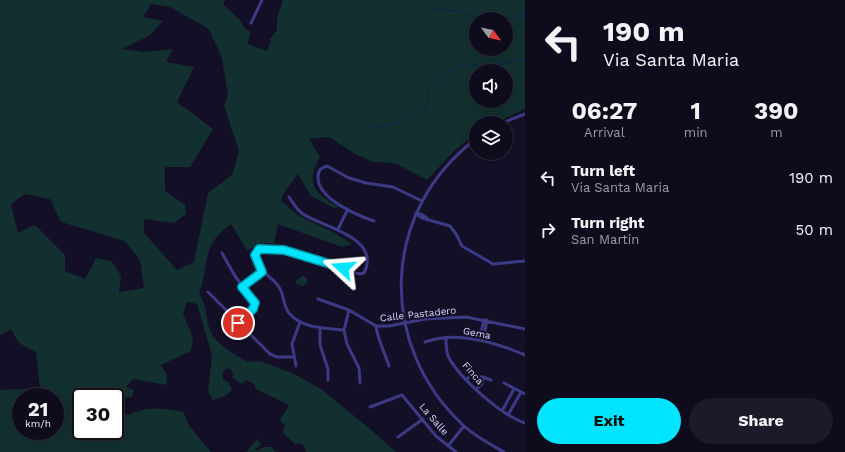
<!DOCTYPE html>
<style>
:root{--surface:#0e0b1c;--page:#1c1929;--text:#f1f3f6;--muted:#9b9ba3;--line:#2e2b3b;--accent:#00e5ff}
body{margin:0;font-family:"Work Sans",sans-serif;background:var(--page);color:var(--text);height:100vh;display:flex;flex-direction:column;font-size:15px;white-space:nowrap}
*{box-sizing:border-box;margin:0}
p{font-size:13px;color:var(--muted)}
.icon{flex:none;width:22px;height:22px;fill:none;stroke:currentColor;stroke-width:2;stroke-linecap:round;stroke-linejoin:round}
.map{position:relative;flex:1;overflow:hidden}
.panel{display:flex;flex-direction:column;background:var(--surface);width:320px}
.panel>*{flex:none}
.banner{background:#0e0b1c;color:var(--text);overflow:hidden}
.needle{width:26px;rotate:122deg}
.controls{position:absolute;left:469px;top:12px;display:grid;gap:8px}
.controls a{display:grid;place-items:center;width:44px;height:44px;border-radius:50%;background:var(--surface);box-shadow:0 2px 10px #0003,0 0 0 1px var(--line);font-size:20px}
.speed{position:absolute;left:12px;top:388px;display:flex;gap:8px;font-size:20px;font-weight:700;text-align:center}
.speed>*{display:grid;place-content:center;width:52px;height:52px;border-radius:50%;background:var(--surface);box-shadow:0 2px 10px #0003,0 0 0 1px var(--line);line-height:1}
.speed small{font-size:10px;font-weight:400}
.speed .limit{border:2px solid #111;border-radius:6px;background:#fff;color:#111}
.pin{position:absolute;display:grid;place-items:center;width:34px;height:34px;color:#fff;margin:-17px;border:2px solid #fff;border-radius:50%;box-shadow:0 1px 4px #0007}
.me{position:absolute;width:44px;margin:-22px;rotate:289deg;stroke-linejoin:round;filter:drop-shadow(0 0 3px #0008)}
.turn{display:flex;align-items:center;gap:14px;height:84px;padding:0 12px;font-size:18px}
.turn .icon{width:52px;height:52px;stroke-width:2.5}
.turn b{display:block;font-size:28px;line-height:34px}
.eta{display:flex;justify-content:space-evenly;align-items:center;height:68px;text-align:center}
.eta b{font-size:24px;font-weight:700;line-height:28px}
.button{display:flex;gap:8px;margin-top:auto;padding:8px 12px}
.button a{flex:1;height:46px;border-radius:24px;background:var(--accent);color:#111;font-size:16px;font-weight:700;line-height:46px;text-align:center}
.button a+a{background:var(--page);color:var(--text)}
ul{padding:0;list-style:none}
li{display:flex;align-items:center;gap:12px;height:52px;padding:0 12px}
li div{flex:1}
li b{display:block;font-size:15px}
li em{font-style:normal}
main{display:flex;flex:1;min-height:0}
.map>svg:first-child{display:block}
.green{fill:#12302f;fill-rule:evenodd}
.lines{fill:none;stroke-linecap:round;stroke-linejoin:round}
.stream{stroke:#0c2248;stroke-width:1}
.minor{stroke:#3d3a85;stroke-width:3}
.route-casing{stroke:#0095a6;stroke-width:10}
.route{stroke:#00e5ff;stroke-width:7}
.labels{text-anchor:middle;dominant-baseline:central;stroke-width:4;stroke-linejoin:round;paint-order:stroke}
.street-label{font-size:10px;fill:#d9d4ff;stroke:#130f26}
</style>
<main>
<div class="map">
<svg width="525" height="452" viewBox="0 0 525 452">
<rect width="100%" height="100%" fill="#130f26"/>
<!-- green -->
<path class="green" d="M0 0H225L223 4 240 20 244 27 250 32 248 44 267 51 271 41 269 40 277 30V18L283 0H525V109L494 123H476V133L454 151 427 180 395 163 373 162 355 154 329 137 309 139 320 157C305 184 314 192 338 207L334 208 311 196 298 174 283 194 281 201 299 216 335 233 352 244 342 247 278 224 274 244 265 243 247 250 231 224C200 246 210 263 199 294 208 306 205 317 210 330 217 346 234 354 248 362L260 361 292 373 321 389 369 428 396 452H307L302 444H295L283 433 285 425 280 420 289 405 256 389 254 384 246 380 242 384 232 377 234 375 229 368 223 371V379L229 383 232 390 225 396 213 400 208 392 212 355 197 304 187 302 183 313 193 338 191 351 161 365 167 375 166 385 133 379 126 387 134 390 132 397 115 398 81 397V431H115V407L127 415C147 407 162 407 183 412L190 427 211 452H0V390L40 388 36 352 19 343 11 329 0 335ZM151 4 170 7 209 29 222 58 228 95 224 106 239 151 232 175 208 193 194 262 177 270 144 233V219L174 223 186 214 185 205 165 191V167H190L213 129 177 102 194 67 166 62 173 49 143 52 122 49 150 35 163 21 143 17ZM476 19H506V49H476ZM476 71H506V101H476ZM25 194 50 199 61 222 125 241 140 260 144 288 119 292 121 276 111 261 96 258 85 279 65 271V255L35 225 18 233 11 204ZM21 397H55V431H21Z
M303 275 307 279V283L303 286 296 284V281Z
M257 439 261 445 255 449 257 451 264 447H272L276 452H287H246Z"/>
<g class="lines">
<!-- stream -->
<path class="stream" d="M433 9 461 11 477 19
M506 20 525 14
M373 129 404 120 426 109 429 88 463 63 487 67 525 59"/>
<!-- minor -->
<path class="minor" d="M251 23 262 0
M502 123 525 114
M476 139C380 211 377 346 464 426 476 437 490 444 504 452
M289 197C293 203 297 210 303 214 322 227 382 237 364 273L360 274C338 269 278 241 259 249L255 255C260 276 270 273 279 287 284 294 283 306 289 313 302 329 326 328 344 330
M416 213 422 218 450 226 456 234 462 246 493 264 525 261
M416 213 421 214 427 218
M374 221C356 215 317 198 318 177 318 170 321 168 327 166L349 178 366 183 393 187 422 201
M338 229 348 209
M222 253 235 276 255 303 253 309 238 323
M243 287 262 272
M208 292 270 354 277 357H294
M318 299 349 310 376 326H389L425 319 466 317 525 329
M349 310 344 330 347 344 359 368 360 383
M376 326C378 341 385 353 389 366
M320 327V345L328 369V380
M446 338C446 344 446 350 448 356 460 379 501 415 525 423
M479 340 484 320
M483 341 487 320
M425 342C457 330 495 342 525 355
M296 366 292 344 300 322
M467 379 472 374 491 380
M504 383 525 394
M476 389 481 385 484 377
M370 407 402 395 436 436 456 452
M502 411 514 389
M508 415 521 392
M398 437 423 419
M448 446 464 426"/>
</g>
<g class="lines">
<!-- route casing -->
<g class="route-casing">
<path id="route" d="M238 323 253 309 255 303 242 287 262 272 255 255 259 249 284 250 343 268"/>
</g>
<!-- route -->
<use href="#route" class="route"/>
</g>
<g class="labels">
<!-- street labels -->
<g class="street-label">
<text transform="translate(418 314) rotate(-6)">Calle Pastadero</text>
<text transform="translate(477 333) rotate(11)">Gema</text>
<text transform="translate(473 373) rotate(49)">Finca</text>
<text transform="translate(434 419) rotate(49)">La Salle</text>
</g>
</g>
</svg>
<div class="controls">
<a><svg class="needle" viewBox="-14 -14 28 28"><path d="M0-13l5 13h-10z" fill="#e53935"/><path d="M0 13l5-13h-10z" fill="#9b9ba3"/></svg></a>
<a><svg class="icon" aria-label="sound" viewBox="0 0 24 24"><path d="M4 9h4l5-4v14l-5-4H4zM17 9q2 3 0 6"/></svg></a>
<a><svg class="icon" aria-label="layers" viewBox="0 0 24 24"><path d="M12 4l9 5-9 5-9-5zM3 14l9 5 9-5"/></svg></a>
</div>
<div class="speed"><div>21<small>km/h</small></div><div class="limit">30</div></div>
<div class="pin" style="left:238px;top:323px;background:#d93025"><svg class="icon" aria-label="arrive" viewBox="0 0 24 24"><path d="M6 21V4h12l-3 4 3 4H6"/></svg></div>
<svg class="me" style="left:343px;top:268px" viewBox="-20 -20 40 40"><path d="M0-17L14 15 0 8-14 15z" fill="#00e5ff" stroke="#fff" stroke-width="4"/></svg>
</div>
<section class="panel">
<div class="banner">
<div class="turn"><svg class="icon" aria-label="left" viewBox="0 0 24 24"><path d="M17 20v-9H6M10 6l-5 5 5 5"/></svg><div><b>190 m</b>Via Santa Maria</div></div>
</div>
<div class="eta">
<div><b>06:27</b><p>Arrival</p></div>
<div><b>1</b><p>min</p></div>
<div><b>390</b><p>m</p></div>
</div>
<ul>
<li><svg class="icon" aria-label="left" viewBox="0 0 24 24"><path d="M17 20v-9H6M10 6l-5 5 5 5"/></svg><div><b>Turn left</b><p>Via Santa Maria</p></div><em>190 m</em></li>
<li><svg class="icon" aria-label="right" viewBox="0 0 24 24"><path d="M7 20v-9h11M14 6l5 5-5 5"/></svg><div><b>Turn right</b><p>San Martin</p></div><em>50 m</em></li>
</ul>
<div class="button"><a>Exit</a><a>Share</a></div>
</section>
</main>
